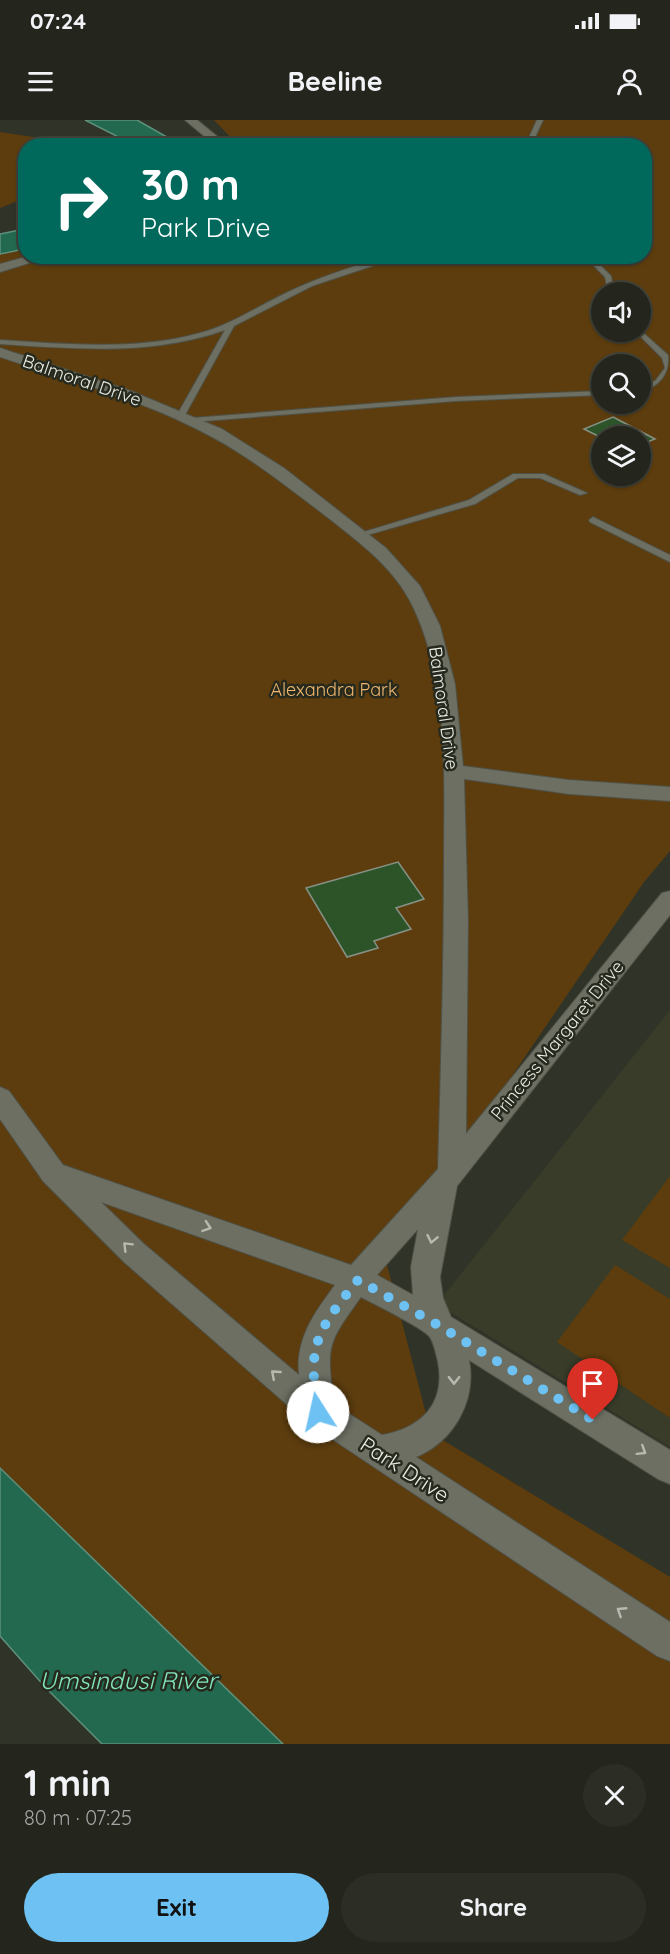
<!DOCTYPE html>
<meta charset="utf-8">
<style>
:root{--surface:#24261d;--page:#2c2e26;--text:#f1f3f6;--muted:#a3a5a4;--line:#41433b;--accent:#6dc2f3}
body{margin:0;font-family:Quicksand,sans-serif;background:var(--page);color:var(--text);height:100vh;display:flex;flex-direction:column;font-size:22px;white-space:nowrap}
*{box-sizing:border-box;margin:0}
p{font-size:20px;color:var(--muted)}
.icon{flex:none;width:33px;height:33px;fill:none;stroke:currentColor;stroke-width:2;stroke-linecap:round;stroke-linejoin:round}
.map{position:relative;height:1624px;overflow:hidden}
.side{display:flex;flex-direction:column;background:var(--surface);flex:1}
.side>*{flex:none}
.top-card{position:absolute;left:18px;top:18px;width:634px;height:126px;border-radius:24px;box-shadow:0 2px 4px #0004,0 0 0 2px var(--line);background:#00695c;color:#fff;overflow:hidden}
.buttons{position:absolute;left:591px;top:162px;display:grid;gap:12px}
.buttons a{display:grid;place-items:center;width:60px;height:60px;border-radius:50%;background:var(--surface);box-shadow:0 2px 4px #0004,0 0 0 2px var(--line);font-size:30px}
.pin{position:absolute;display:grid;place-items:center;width:51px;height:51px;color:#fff;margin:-62px -26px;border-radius:50% 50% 50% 0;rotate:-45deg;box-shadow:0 0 6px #0007}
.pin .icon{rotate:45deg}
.me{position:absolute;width:66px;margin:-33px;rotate:350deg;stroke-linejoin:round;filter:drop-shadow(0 0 4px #0008)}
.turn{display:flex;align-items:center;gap:21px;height:126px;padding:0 24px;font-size:27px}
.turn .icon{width:78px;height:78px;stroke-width:2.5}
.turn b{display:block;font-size:42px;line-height:51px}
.round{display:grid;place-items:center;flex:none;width:63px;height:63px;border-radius:32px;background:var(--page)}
.overview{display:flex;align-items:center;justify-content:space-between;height:102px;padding:0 24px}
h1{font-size:36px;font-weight:700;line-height:45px}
.primary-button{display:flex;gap:12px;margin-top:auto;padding:12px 24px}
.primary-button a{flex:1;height:69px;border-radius:36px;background:var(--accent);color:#111;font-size:24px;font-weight:700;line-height:69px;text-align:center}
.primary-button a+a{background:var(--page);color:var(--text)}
.status{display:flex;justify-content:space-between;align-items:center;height:42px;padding:0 30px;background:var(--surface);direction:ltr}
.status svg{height:16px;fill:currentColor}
header{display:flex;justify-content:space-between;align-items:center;height:78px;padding:0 24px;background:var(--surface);font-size:27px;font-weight:700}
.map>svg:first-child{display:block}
.built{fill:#383c29}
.green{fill:#5d3d0e;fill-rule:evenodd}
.water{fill:#22694f;stroke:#5e907c;stroke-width:1.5}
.building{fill:#2d5429;stroke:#869185;stroke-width:1.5}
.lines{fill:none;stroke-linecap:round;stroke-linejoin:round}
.service-casing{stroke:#4f5146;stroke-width:2}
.minor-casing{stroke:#4f5146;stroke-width:2}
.service{fill:#6c6f62;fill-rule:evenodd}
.minor{fill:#6c6f62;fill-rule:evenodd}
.oneway{stroke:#b8bab0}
.route{stroke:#6dc2f3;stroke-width:10;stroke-dasharray:0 18}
.labels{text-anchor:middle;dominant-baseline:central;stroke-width:5;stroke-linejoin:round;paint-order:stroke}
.street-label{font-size:18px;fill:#eaece4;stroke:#26291d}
.park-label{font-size:18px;fill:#f0b76e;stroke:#26291d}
.near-street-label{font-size:21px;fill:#eaece4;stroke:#26291d}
.near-water-label{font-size:24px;font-style:italic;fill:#81e5bc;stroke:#26291d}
</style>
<div class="status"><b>07:24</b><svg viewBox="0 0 49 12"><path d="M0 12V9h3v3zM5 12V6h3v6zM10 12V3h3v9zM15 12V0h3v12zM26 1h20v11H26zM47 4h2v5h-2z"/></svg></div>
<header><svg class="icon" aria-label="menu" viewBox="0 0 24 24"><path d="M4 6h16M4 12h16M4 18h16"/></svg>Beeline<svg class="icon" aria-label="person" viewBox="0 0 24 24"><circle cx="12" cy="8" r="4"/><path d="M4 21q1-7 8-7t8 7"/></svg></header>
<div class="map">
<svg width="670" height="1624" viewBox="0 0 670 1624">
<rect width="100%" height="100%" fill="#303327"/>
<!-- built -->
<path class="built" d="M670 890V1327L437 1184Z"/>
<!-- green -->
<path class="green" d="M214 0H670V731L644 762 386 1141 431 1313 670 1457V1624H283L0 1348V134L25 129 26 136H645V26L238 25ZM602 172H640V212H602ZM602 244H640V284H602ZM602 316H640V356H602Z
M0 12 73 23 74 25 26 26 25 78 0 88Z
M670 1056V1148L622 1120Z
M615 1145 670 1179V1298L557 1222Z"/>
<!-- water -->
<path class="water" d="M85 0H137L181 25H134Z
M25 109V129L0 134V114Z
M0 1348 283 1624H102L46 1568 0 1516Z"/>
<!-- building -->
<path class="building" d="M613 297 655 319 640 325V316L602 318 584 309Z
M398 742 424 779 396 788 411 809 374 821 378 828 347 837 306 768Z"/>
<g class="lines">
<!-- service casing -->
<g class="service-casing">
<path id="service" d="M537 0H543L531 26H525Z
M389 136H402L312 166 234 206 185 295 181 297 177 295 225 210C152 236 76 229 0 224V220C66 224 135 231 200 213 230 205 255 188 282 175 316 158 353 146 389 136Z
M584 136H591L611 156 614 172H608L605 157Z
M640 210 668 235C670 256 657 267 640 272V267L655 261 665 248 662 238 636 212Z
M602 271V275L456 281 192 302 188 300 192 298 456 277Z
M513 354H544L587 373 580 375 540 358H518L475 384 364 416 357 414 469 380Z
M593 397 670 435V442L590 402 589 400Z"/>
</g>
<!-- minor casing -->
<g class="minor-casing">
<path id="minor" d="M185 0H197L229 26H216Z
M29 136H52L0 152V144Z
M0 228 131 271 222 309 284 348 386 428 420 466 440 506 455 564 463 646 569 660 670 667V681L569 674 464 659 468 801 466 1014 662 773 670 771V795L457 1066 440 1157 443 1178 451 1197 670 1330V1364L658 1359 469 1240C477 1281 453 1322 416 1337L670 1502V1541L657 1536 308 1303 124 1142 43 1061 0 999V967L9 971 63 1045 351 1145 438 1049C441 946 444 843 444 740 444 656 450 556 409 479 391 446 360 423 331 400 293 371 256 341 214 318 147 281 72 261 0 237ZM101 1082 335 1165C315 1192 295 1219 299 1255L144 1124ZM418 1109 411 1147 413 1175 377 1155ZM361 1177C374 1184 421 1207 429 1216 434 1222 436 1234 438 1242 446 1284 421 1308 382 1315L334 1284C326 1225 327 1224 361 1177Z"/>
</g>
<!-- service -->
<use href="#service" class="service"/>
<!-- minor -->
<use href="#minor" class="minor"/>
</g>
<!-- one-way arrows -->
<defs><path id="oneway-chevron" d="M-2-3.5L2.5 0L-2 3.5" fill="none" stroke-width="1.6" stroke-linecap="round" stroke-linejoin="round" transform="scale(1.5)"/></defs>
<g class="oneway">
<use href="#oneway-chevron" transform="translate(207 1107) rotate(19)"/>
<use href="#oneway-chevron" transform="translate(432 1119) rotate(102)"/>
<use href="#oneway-chevron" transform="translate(127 1126) rotate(-135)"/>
<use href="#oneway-chevron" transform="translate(275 1254) rotate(-139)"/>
<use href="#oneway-chevron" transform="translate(454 1260) rotate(91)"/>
<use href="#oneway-chevron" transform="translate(642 1331) rotate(32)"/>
<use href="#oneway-chevron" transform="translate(621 1491) rotate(-147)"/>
</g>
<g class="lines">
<!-- route -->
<path class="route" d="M318 1292C307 1225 316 1212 358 1160L438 1205 593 1300"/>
</g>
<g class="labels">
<!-- street labels -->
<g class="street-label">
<text transform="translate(82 260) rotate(19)">Balmoral Drive</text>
<text transform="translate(444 588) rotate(82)">Balmoral Drive</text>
<text transform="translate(557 920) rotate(-51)">Princess Margaret Drive</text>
</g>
<!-- park labels -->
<g class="park-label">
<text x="334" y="569">Alexandra Park</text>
</g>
<!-- near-street labels -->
<g class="near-street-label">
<text transform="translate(405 1349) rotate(33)">Park Drive</text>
</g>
<!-- near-water labels -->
<g class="near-water-label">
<text x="128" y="1560">Umsindusi River</text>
</g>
</g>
</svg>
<div class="buttons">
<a><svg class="icon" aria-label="sound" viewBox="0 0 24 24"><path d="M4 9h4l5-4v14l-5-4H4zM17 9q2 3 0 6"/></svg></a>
<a><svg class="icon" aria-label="search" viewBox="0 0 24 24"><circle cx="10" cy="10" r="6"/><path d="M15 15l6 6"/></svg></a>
<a><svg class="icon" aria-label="layers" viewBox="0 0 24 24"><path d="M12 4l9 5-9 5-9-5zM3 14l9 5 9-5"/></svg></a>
</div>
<div class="pin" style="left:593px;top:1300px;background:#d93025"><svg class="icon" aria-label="arrive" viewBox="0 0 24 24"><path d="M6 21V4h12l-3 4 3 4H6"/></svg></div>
<svg class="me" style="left:318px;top:1292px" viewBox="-20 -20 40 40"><circle r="19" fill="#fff"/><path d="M0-13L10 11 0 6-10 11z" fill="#6dc2f3"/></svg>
<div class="top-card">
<div class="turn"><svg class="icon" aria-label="right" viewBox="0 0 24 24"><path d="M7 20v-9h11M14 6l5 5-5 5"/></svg><div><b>30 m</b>Park Drive</div></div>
</div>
</div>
<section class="side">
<div class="overview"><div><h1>1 min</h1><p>80 m · 07:25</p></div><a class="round"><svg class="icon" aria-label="close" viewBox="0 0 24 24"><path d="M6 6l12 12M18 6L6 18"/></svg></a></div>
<div class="primary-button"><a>Exit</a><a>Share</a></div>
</section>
